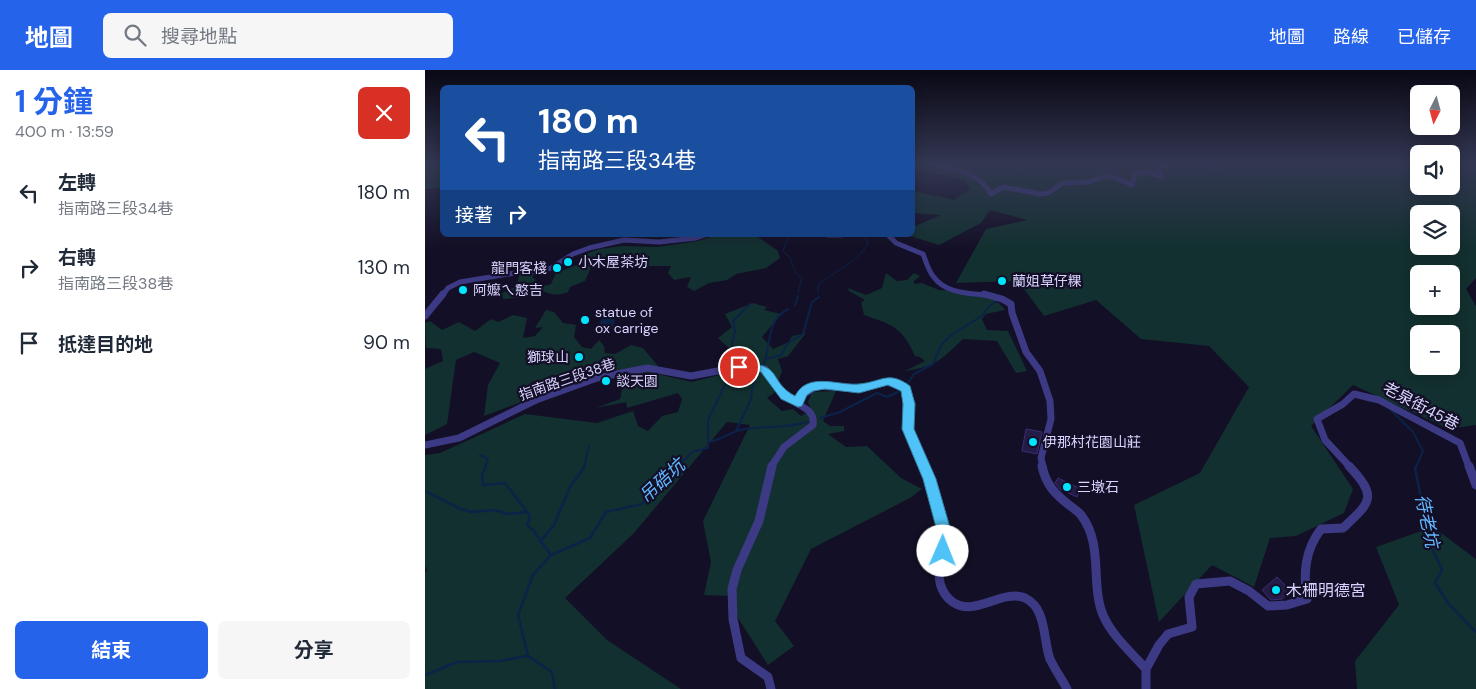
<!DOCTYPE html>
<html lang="zh-TW">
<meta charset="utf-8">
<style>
:root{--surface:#fff;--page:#f6f6f7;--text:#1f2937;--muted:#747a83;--accent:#2563eb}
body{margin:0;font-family:"DM Sans","Noto Sans TC",sans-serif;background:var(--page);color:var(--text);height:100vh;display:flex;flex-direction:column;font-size:19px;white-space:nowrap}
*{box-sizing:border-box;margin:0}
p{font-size:16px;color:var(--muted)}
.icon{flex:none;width:28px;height:28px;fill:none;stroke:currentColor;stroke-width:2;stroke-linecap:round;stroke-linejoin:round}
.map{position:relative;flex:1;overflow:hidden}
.details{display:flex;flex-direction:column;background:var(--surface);width:425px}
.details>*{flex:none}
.banner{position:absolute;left:15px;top:15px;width:475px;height:152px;border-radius:8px;box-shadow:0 2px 12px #0003;background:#1a4fa0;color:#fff;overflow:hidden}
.needle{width:32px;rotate:186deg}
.fabs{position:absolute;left:985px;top:15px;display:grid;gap:10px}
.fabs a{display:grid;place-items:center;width:50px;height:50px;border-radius:8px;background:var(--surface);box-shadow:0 2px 12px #0003;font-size:25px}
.pin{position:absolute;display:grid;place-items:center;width:42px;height:42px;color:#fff;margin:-21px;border:2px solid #fff;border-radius:50%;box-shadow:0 1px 5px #0007}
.me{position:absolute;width:55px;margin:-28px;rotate:1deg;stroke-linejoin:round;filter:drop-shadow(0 0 4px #0008)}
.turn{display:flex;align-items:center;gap:18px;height:105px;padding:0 15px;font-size:22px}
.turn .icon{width:65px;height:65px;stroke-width:2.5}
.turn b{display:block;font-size:35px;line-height:42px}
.then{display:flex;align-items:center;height:48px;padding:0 15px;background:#0003;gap:10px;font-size:19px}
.round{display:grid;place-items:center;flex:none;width:52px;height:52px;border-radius:8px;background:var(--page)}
.head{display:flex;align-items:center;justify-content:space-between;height:85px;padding:0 15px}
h1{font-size:30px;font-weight:700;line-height:38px;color:var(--accent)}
.button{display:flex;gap:10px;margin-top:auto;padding:10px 15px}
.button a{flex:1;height:58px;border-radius:8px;background:var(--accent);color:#fff;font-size:20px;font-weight:700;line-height:58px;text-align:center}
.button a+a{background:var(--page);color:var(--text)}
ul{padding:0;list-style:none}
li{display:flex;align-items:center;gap:15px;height:75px;padding:0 15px}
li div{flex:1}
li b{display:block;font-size:19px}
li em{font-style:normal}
header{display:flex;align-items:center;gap:30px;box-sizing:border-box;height:70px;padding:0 25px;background:var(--accent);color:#fff}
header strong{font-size:24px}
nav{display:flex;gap:28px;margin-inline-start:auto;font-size:18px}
.search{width:350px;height:45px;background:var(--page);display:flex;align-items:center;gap:12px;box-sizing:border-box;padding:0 18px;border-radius:8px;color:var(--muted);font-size:19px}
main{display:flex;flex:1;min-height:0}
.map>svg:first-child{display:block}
.green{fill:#12302f;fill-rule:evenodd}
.water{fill:#0c2248}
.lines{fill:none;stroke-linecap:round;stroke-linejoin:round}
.stream-far2{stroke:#0c2248;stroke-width:1}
.stream-far1{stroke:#0c2248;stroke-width:2}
.stream{stroke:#0c2248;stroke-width:2.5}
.building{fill:#241b47;stroke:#3b2d73}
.street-far2{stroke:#3d3a85;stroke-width:5}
.street-far1{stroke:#3d3a85;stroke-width:7}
.street{stroke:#3d3a85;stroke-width:9}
.route{fill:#4fc3f7;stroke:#337fa1}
.poi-dot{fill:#00e5ff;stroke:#130f26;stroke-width:2}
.labels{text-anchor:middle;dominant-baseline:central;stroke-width:4.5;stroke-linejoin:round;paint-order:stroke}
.poi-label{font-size:14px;fill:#d9d4ff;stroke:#130f26;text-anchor:start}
.street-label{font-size:14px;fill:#d9d4ff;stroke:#130f26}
.near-street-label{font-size:16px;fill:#d9d4ff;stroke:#130f26}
.near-poi-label{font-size:16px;fill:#d9d4ff;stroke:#130f26;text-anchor:start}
.near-water-label{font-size:18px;font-style:italic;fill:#62b6ff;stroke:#130f26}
</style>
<header>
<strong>地圖</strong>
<div class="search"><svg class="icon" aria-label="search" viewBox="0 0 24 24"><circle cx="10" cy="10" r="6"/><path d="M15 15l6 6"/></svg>搜尋地點</div>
<nav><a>地圖</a><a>路線</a><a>已儲存</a></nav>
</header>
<main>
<section class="details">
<div class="head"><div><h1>1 分鐘</h1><p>400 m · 13:59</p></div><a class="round" style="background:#d93025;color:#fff"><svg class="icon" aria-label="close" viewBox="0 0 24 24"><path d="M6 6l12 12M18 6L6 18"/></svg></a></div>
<ul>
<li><svg class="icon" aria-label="left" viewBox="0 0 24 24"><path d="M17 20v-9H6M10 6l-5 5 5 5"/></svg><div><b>左轉</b><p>指南路三段34巷</p></div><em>180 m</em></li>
<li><svg class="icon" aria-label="right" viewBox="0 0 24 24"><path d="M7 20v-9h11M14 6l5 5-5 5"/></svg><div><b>右轉</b><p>指南路三段38巷</p></div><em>130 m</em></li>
<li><svg class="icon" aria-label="arrive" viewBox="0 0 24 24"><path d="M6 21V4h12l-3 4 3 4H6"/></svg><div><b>抵達目的地</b></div><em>90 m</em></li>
</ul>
<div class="button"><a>結束</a><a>分享</a></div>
</section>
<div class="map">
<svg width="1051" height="619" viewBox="0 0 1051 619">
<rect width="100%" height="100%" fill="#130f26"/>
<!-- green -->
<path class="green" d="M0 93H17V118L0 119Z
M488 93H994V116H1026V93H1051V208L1041 219 1051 236V355L1024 359 928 315 886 356 928 419 919 443 871 466 845 468 829 517 787 495 734 552 709 435 775 403 824 317 784 276 716 269 671 230 619 246 593 211 531 213 561 159 602 150 565 140 556 153 514 175 482 165H488V157L516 145 488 143V121L529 130 545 119 539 110 488 98ZM994 144H1026V176H994ZM994 204H1026V236H994ZM994 264H1026V296H994Z
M330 165 353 181 355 188 341 198 311 204 302 210 284 213 269 221 262 217 266 207 249 210 243 203 246 196H217L169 194 167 195 160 211 145 217 143 222C130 227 125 224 114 219L104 227 78 229 77 223 92 216 94 205 112 203 107 207 119 216 126 214 131 203 157 193 155 186 174 179 197 176 232 177 273 171 289 166Z
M461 203 472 211 482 210 489 203 495 206 489 211V214L497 213 514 220 558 222 571 230 570 232 574 233 580 240 561 244 557 249 562 260 583 261 602 301 591 303 572 271 538 269C516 290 510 297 480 301L500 291 495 287 490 286C477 257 468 255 439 245L436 232 440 230 424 221 423 218 441 225 457 218Z
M328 233 342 237 339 240 356 244 337 267 348 279 364 272 367 266 381 263 363 286 353 289 357 301 349 323 342 328 357 341 368 339 376 346 386 340 383 332 387 322 411 321 398 351 405 356H419V361L403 364 421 377 442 376 476 408 497 419 485 428 386 479 350 551 369 576 343 595 313 548 305 526 279 525 286 492 278 451 325 355 302 352 209 463 140 528 182 570 256 619H0V503L2 500 0 496V385L15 383 100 344 172 353 208 341 213 356 223 361 237 346 253 342 257 329 253 323 202 338 201 332 171 338 195 329 200 306 180 302 106 312 104 329 59 346 63 315 75 293 49 282 31 290 22 354 0 365V299L18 291 16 279 1 278 0 253 5 251 17 260 34 252 50 261 66 249 73 252 88 245 102 248 98 268 110 266 118 257 110 258 121 240 129 242 138 253 151 255 149 267 157 277 166 279 174 270 179 276 180 283 190 284 206 275 218 278 233 296 228 303 267 312 313 300 308 282 293 268 307 257 300 244Z
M1008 457 1051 489V619H932L930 591 974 535 951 477Z"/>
<!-- water -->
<path class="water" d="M182 242 190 243 189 255 185 259 172 261 170 259Z"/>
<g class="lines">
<!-- stream-far2 -->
<path class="stream-far2" d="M364 165 358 181 367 190 366 192 372 204 377 208 373 222
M393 223V215C406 204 437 189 443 173L440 168"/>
<!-- stream-far1 -->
<path class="stream-far1" d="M370 235 373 226
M342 289 356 285 363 273 378 264 387 232 394 227
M312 294 306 278 310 261 308 251 325 234
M338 296C347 275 340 251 363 239
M482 314 489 304 508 294 516 275 525 266 558 245 563 237 571 232
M964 338 988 362 998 381 991 397
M395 348 415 342 452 323 462 327 477 320
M311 361 326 329 328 313 336 300
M283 372V350L306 302
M55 385 63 389 60 397
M159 397 164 376
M253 397 267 382 283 378V372C297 370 306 361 320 359 341 356 362 358 383 352"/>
<!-- stream -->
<path class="stream" d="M61 396 57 405 58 415 80 413 103 443 105 447 102 455 109 461 125 484
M991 396 990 399 998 436 1007 460C1001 475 1012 486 1017 500L1010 513 1023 533 1051 562
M0 421 36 439 47 442 69 440 83 444 102 442
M115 472 129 455 145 417 160 396
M0 605 32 592 74 591 102 586
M130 619 127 602 103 586 93 545 108 505 126 485 165 468 181 442 217 434 235 410 248 403 255 396"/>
</g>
<!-- building -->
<path class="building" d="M601 359 617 362 612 384 597 381Z
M633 408 656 419 652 427 635 419 630 413Z
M852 507 866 521 857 529 846 530 837 520Z"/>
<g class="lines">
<!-- street-far2 -->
<path class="street-far2" d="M502 93C525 98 554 101 566 124L578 117 616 124 623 123 638 113 664 112 680 106 691 108 707 115 710 104 723 102 736 106 734 99 742 93
M790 93 791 96
M403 165H416
M463 165 471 173 498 184C501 191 503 200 508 206 521 225 547 223 568 226
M17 226 23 218 35 212 96 202 117 201 126 198 148 184 164 178 199 170 234 172 271 168 280 165"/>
<!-- street-far1 -->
<path class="street-far1" d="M559 224 577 229 586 234 587 243 601 282 615 301 625 331 626 349 616 388 618 397
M0 246 18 224
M373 333 379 324 392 316 434 319 462 312 481 319 483 361 499 397
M0 375 34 368 111 330 172 308 222 298 266 306 314 297 340 299C346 307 352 318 360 325 370 336 391 337 388 355L359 377 346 397
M925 397 900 370 892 349 918 334 929 324 954 330 1035 373 1044 397"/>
<!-- street -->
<path class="street" d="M498 396C508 415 517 438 519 460 521 484 504 509 524 529 547 551 575 518 600 528 622 538 618 571 625 589 630 600 637 609 642 619
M617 396C621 415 630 424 644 435 648 438 653 441 656 445 679 475 665 513 678 545 687 566 706 582 721 599V619
M1044 396 1051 415
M721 599 734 575 743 564 767 557 764 527 771 514 805 511 824 521 843 536 862 535 882 529C878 503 880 480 896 459L918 458C946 432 953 427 924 396
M346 619 343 607 316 588 308 549 307 519 312 500 334 451 347 396"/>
</g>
<!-- sky -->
<linearGradient id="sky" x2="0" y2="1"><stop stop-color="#0a0815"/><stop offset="0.52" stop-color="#333752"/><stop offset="1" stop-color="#333752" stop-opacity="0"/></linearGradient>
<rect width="1051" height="180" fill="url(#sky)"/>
<!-- route -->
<path class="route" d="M314 293C360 293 342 311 370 326 383 301 413 316 434 314 457 312 463 300 485 316L490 334 489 359 511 409 526 461 523 486 518 488 512 486 510 481 512 461 498 409 477 359 478 334 476 321 463 315 434 323 400 319 388 321 382 325 377 336 373 337 356 329 336 302 310 300 309 297Z"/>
<!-- markers -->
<g class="poi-dot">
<circle cx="143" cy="192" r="5"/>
<circle cx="132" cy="198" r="5"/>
<circle cx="577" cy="211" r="5"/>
<circle cx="38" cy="220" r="5"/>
<circle cx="160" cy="250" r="5"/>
<circle cx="154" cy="287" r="5"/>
<circle cx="181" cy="311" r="5"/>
<circle cx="608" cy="372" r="5"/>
<circle cx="642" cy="417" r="5"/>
<circle cx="851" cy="520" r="5"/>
</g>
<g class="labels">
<!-- poi labels -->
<g class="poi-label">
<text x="153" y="192">小木屋茶坊</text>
<text x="122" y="198" text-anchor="end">龍門客棧</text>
<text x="587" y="211">蘭姐草仔粿</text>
<text x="48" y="220">阿嬤ㄟ憨吉</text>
<text x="170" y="242">statue of<tspan x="170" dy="16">ox carrige</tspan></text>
<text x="144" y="287" text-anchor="end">獅球山</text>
<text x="191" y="311">談天園</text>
<text x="618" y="372">伊那村花園山莊</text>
<text x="652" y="417">三墩石</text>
</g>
<!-- street labels -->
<g class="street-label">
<text transform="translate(142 309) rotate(-19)">指南路三段38巷</text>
</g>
<!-- near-street labels -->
<g class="near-street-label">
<text transform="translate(996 336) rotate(28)">老泉街45巷</text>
</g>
<!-- near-poi labels -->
<g class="near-poi-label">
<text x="861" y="520">木柵明德宮</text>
</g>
<!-- near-water labels -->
<g class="near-water-label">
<text transform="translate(237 411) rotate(-43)">吊硞坑</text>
<text transform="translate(1002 451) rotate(78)">待老坑</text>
</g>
</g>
</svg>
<div class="fabs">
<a><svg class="needle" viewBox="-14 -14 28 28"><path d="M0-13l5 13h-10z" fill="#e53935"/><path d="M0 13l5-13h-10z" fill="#747a83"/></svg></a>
<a><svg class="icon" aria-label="sound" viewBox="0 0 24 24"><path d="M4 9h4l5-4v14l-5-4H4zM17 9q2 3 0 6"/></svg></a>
<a><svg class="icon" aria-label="layers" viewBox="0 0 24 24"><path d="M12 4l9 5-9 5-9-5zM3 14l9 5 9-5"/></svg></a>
<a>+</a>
<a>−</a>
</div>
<div class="pin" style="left:314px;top:297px;background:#d93025"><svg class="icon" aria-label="arrive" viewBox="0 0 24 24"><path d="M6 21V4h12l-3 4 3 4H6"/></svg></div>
<svg class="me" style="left:518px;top:481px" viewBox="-20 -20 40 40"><circle r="19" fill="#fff"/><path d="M0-13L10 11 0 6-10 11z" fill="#4fc3f7"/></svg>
<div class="banner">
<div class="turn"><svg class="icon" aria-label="left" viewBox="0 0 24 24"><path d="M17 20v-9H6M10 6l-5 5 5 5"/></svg><div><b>180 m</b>指南路三段34巷</div></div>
<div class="then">接著<svg class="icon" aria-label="right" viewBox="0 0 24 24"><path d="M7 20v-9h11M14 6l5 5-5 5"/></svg></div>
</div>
</div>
</main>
